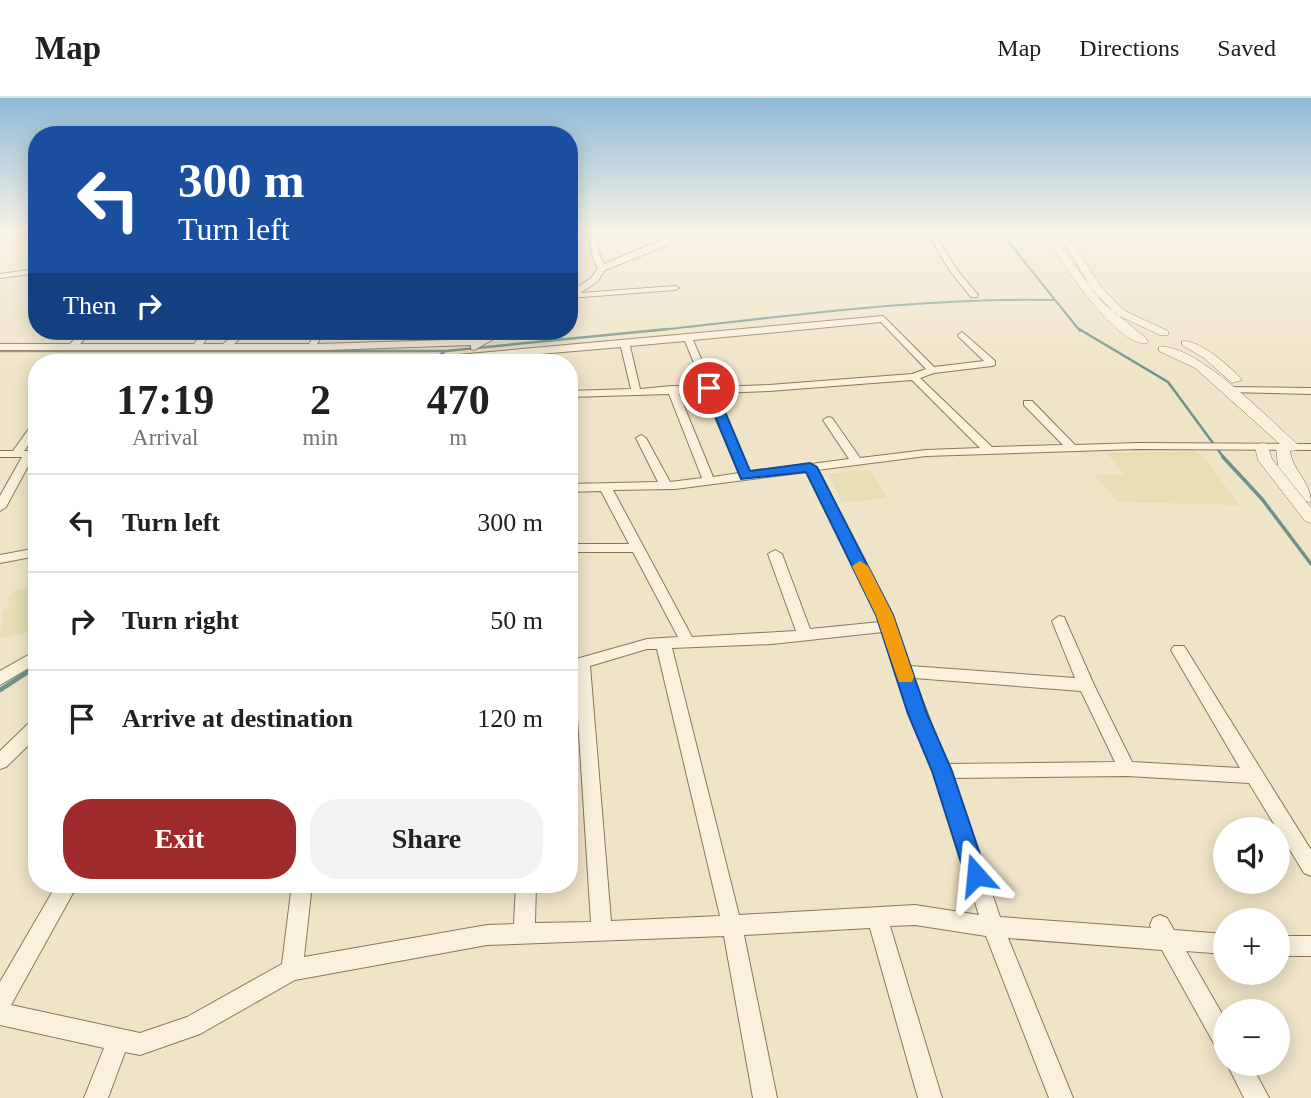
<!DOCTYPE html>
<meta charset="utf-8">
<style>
:root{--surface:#fff;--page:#f2f2f2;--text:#202124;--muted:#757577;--line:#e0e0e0;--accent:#9e2a2b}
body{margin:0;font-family:"Times New Roman",serif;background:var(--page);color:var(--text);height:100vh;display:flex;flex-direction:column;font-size:26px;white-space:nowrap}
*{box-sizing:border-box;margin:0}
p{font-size:23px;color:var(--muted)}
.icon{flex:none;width:38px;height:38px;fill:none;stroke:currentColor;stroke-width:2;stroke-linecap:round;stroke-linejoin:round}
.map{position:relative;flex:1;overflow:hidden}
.sheet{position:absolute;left:28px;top:256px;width:550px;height:539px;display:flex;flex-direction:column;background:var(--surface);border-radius:28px;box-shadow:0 4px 18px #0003}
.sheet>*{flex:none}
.banner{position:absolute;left:28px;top:28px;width:550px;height:214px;border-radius:28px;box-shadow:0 4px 18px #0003;background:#1a4fa0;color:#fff;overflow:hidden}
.controls{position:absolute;left:1213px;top:719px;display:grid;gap:14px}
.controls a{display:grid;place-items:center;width:77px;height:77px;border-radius:50%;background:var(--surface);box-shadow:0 4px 18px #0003;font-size:35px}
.pin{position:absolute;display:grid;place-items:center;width:60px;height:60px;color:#fff;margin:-30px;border:4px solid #fff;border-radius:50%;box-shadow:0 2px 7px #0007}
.me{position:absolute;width:77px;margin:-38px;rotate:342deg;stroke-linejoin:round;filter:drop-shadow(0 0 5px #0008)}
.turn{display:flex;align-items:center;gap:24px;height:147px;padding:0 35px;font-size:32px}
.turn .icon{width:91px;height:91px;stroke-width:2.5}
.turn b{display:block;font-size:49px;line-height:60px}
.then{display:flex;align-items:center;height:66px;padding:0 35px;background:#0003;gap:14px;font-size:26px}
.eta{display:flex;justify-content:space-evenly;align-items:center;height:119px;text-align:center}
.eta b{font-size:42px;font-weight:700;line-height:49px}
.cta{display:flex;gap:14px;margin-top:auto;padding:14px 35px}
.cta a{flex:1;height:80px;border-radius:28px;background:var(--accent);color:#fff;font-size:28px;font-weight:700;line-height:80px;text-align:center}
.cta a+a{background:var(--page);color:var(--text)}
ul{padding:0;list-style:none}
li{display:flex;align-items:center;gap:21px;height:98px;padding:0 35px;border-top:2px solid var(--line)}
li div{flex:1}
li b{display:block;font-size:26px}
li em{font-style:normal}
header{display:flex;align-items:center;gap:42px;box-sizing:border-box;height:98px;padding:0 35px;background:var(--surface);border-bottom:2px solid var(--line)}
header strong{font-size:33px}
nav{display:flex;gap:38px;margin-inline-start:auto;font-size:24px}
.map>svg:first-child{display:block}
.farmland{fill:#e6deb5}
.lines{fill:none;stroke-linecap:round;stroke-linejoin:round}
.stream-far3{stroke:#6f938a;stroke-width:2}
.stream-far2{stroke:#6f938a;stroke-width:2.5}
.stream-far1{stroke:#6f938a;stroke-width:3.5}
.stream{stroke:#6f938a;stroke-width:4.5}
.minor-casing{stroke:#8d765c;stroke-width:2}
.tertiary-casing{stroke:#8d765c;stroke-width:1}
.minor{fill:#faf1dc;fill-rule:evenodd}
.tertiary{fill:#faf1dc;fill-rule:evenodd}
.route{fill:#1a73e8;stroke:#114b97;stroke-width:2}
.slow{fill:#f59e0b}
</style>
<header>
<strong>Map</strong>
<nav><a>Map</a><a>Directions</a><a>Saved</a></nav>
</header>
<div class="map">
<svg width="1311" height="1000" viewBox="0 0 1311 1000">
<rect width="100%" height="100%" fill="#f0e4c8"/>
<!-- farmland -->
<path class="farmland" d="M1195 353 1205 360 1239 407 1118 404 1093 376 1124 377 1107 355Z
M870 372 887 400 842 405 828 376Z
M37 489V533L0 540 3 512 10 509 7 501 15 492Z"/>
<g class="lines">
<!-- stream-far3 -->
<path class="stream-far3" d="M999 132 1080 233
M650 233C784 219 920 199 1054 202"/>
<!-- stream-far2 -->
<path class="stream-far2" d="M1079 231 1168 284 1224 360
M0 253H446L668 231
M429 264 444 254"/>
<!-- stream-far1 -->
<path class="stream-far1" d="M1223 359 1262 401 1311 466"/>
<!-- stream -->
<path class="stream" d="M0 592 37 568"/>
<!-- minor casing -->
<g class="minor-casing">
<path id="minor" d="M589 132H595L599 155 604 166 685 132H693L663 149 605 172 597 184 580 195 675 188 679 190 675 192 569 200 570 194 591 180 598 170 591 155Z
M926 132H932L957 172 978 197 977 199H971L950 173Z
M37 171V175L0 180V176Z
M37 178 36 192 29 194 33 180Z
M883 218 934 269 984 263 959 239 958 237 962 234 995 263V267L992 268 934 275 920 280 992 349 1063 347 1024 307V303H1032L1075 347 1137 345 1311 346V352L1137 351 926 358 817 372 892 517 910 568 1075 580 1052 523 1059 518 1064 519 1094 587 1132 664 1240 670 1171 552 1174 548H1184L1311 752V778L1304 775 1249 685 1127 678 953 680 1000 819 1151 830 1150 827 1153 820 1160 817 1167 820 1174 832 1225 836V856L1186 853 1225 921V954L1217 951 1162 852 1008 840 1073 1000H1049L986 838 915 827 890 828 942 1000H918L870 830 744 837 777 1000H753L724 838 487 847 295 882 200 936 140 957 125 954 108 1000H84L104 950 0 927V884L57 786H78L11 907 140 935 187 919 282 866 292 786H312L304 859 487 827 514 826 516 786H536L535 825 591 824 575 573 569 575V563L647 541 678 539 633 454H569V446H629L601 393 569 394V386L658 384 636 340 641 337 646 340 670 384 702 380 669 296 569 299V293L631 291 621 249 457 263 452 260 457 257ZM881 224 926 271 912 276 769 287 713 289 693 242ZM685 243 704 289 672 288 640 291 630 248ZM912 282 980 350 926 352 860 360 832 320 828 319 823 322 849 361 750 374 716 295 769 293ZM706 295 739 375 713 379 679 296ZM807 374 880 524 810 531 782 456 775 452 768 456 796 533 692 539 613 392 675 391ZM883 534 910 616 933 673 979 817 915 807 739 817 672 550 772 546ZM647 551H657L720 818 611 823 590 568ZM914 580 1081 593 1115 664 947 666Z
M82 233H91L80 246H194L204 233H212L203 246H223L239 233H248L234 246H309L317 233H325L317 246 482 241 498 233H508L474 252 471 251V247L326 252H0V246H70Z
M406 233H414L407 240 403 237Z
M1230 289 1311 290V296L1226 294V290Z
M37 324V335L24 353H37V359H33L6 409 0 413V398L22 359H0V353H13L33 325Z
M37 450V458L0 465V457Z
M37 552V565L0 587V573Z
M37 621V639L6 669 0 671V653L31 623Z
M1278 838H1311V858H1278Z
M1227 966H1251L1269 1000H1244Z"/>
</g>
<!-- tertiary casing -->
<g class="tertiary-casing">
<path id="tertiary" d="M1041 132H1049L1102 204 1147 241V245C1115 249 1057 157 1041 132Z
M1056 132H1064L1102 190 1125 213 1168 233V237H1160L1117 217 1094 194Z
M1182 243C1199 241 1231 269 1242 282L1232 285 1204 260 1182 247Z
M1159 249C1195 244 1270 322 1297 346V352L1290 353C1293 374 1311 383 1311 405L1306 403 1278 368 1276 349 1280 346 1195 270 1159 253Z
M1262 345 1267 346 1272 361 1311 410V425L1305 423 1258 362 1255 349Z"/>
</g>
<!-- minor -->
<use href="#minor" class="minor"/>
<!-- tertiary -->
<use href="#tertiary" class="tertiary"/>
</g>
<!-- sky -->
<linearGradient id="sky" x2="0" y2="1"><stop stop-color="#8fbad6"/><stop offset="0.49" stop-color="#f8f3e6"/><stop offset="1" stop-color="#f8f3e6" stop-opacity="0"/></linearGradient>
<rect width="1311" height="272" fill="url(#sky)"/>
<!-- route -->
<path class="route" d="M709 287 715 290 750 373 810 365 817 369 893 517 927 616 952 673 987 777 984 784 976 787 968 784 965 777 932 673 908 616 876 517 806 374 741 381 703 290Z"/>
<!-- slow -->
<path class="slow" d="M860 463 868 468 893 517 914 579 912 584H899L897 579 876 517 852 468Z"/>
</svg>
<div class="controls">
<a><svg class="icon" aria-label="sound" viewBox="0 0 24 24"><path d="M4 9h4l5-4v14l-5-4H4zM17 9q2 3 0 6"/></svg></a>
<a>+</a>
<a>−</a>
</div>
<div class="pin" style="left:709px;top:290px;background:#d93025"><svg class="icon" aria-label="arrive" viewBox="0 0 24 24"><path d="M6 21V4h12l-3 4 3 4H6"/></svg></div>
<svg class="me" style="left:976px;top:777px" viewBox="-20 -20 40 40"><path d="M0-17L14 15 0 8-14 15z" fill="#1a73e8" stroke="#fff" stroke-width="4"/></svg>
<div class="banner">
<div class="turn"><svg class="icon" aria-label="left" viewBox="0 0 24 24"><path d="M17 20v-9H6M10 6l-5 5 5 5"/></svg><div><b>300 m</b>Turn left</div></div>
<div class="then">Then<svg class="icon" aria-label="right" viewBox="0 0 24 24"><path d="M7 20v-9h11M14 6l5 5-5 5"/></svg></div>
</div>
<section class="sheet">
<div class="eta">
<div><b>17:19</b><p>Arrival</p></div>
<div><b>2</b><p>min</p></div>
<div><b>470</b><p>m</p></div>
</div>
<ul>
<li><svg class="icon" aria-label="left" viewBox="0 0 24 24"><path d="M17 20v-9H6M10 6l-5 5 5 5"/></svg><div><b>Turn left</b></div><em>300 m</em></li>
<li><svg class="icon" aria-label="right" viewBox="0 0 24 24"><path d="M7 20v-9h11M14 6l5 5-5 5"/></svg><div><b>Turn right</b></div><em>50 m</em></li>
<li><svg class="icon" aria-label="arrive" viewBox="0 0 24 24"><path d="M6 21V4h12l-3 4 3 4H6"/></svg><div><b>Arrive at destination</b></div><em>120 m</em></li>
</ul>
<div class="cta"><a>Exit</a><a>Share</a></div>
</section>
</div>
